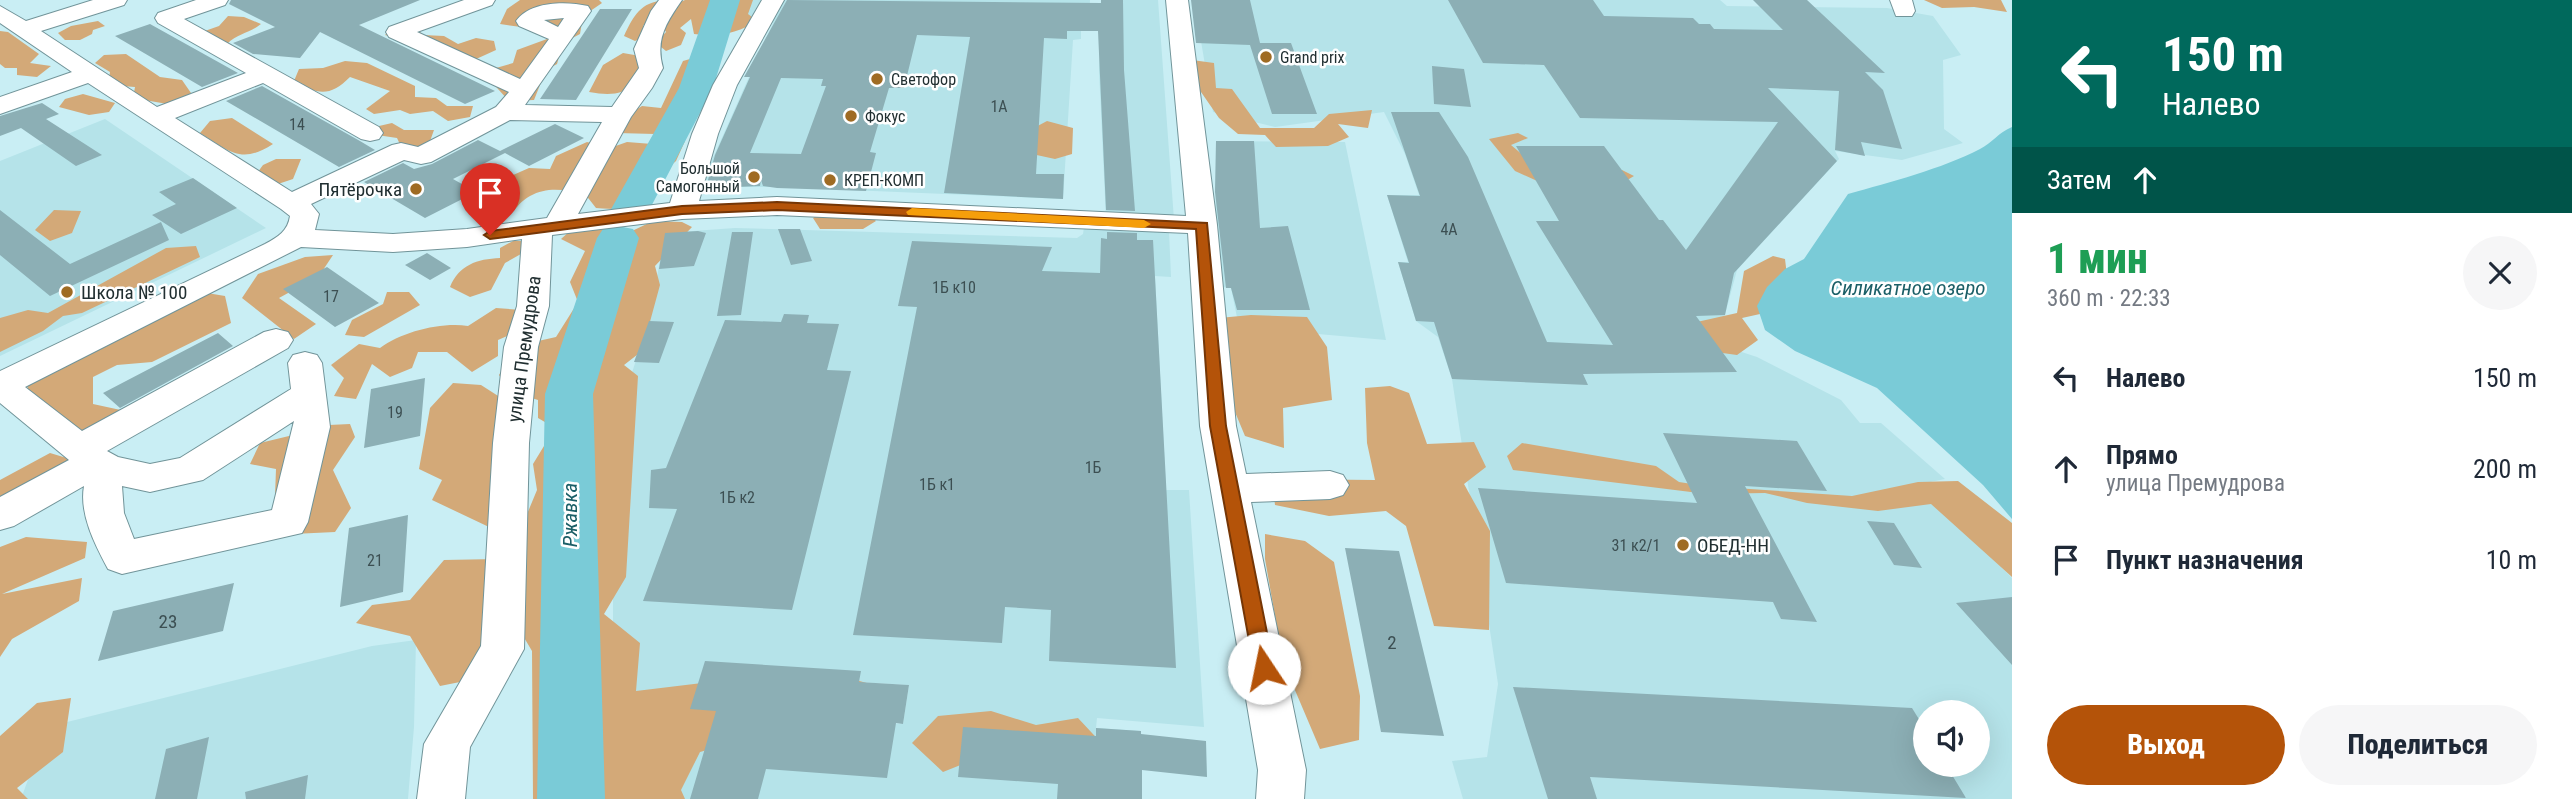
<!DOCTYPE html>
<html lang="ru">
<meta charset="utf-8">
<style>
:root{--surface:#fff;--page:#f6f6f7;--text:#1f2937;--muted:#747a83;--accent:#b45309}
body{margin:0;font-family:"Roboto Condensed",sans-serif;background:var(--page);color:var(--text);height:100vh;display:flex;flex-direction:column;font-size:26px;white-space:nowrap}
*{box-sizing:border-box;margin:0}
p{font-size:23px;color:var(--muted)}
.icon{flex:none;width:38px;height:38px;fill:none;stroke:currentColor;stroke-width:2;stroke-linecap:round;stroke-linejoin:round}
.map{position:relative;flex:1;overflow:hidden}
.drawer{display:flex;flex-direction:column;background:var(--surface);width:560px}
.drawer>*{flex:none}
.top-card{background:#00695c;color:#fff;overflow:hidden}
.tools{position:absolute;left:1913px;top:700px;display:grid;gap:14px}
.tools a{display:grid;place-items:center;width:77px;height:77px;border-radius:50%;background:var(--surface);box-shadow:0 7px 28px #0002;font-size:35px}
.pin{position:absolute;display:grid;place-items:center;width:60px;height:60px;color:#fff;margin:-72px -30px;border-radius:50% 50% 50% 0;rotate:-45deg;box-shadow:0 0 7px #0007}
.pin .icon{rotate:45deg}
.me{position:absolute;width:77px;margin:-38px;rotate:349deg;stroke-linejoin:round;filter:drop-shadow(0 0 5px #0008)}
.turn{display:flex;align-items:center;gap:24px;height:147px;padding:0 35px;font-size:32px}
.turn .icon{width:91px;height:91px;stroke-width:2.5}
.turn b{display:block;font-size:49px;line-height:60px}
.then{display:flex;align-items:center;height:66px;padding:0 35px;background:#0003;gap:14px;font-size:26px}
.round{display:grid;place-items:center;flex:none;width:74px;height:74px;border-radius:37px;background:var(--page)}
.summary{display:flex;align-items:center;justify-content:space-between;height:119px;padding:0 35px}
h1{font-size:42px;font-weight:800;line-height:52px;color:#1e9e55}
.action{display:flex;gap:14px;margin-top:auto;padding:14px 35px}
.action a{flex:1;height:80px;border-radius:42px;background:var(--accent);color:#fff;font-size:28px;font-weight:800;line-height:80px;text-align:center}
.action a+a{background:var(--page);color:var(--text)}
ul{padding:0;list-style:none}
li{display:flex;align-items:center;gap:21px;height:91px;padding:0 35px}
li div{flex:1}
li b{display:block;font-size:26px}
li em{font-style:normal}
main{display:flex;flex:1;min-height:0}
.map>svg:first-child{display:block}
.built{fill:#b5e3e9;fill-rule:evenodd}
.forest{fill:#d3a978}
.water{fill:#7acbd7}
.lines{fill:none;stroke-linecap:round;stroke-linejoin:round}
.river{fill:#7acbd7;fill-rule:evenodd}
.building{fill:#8cafb5;fill-rule:evenodd}
.minor-casing{stroke:#719499;stroke-width:2}
.minor{fill:#fff;fill-rule:evenodd}
.route{fill:#b45309;stroke:#753606;stroke-width:2}
.slow{fill:#f59e0b}
.poi-dot{fill:#9f6b23;stroke:#fff;stroke-width:2.5}
.labels{text-anchor:middle;dominant-baseline:central;stroke-width:5;stroke-linejoin:round;paint-order:stroke}
.far-poi-label{font-size:16px;fill:#212f31;stroke:#fff;text-anchor:start}
.number-label{font-size:16px;fill:#3c4f52}
.poi-label{font-size:19px;fill:#212f31;stroke:#fff;text-anchor:start}
.street-label{font-size:19px;fill:#212f31;stroke:#fff}
.near-number-label{font-size:19px;fill:#3c4f52}
.water-label{font-size:21px;font-style:italic;fill:#1b5f67;stroke:#fff}
</style>
<main>
<div class="map">
<svg width="2012" height="799" viewBox="0 0 2012 799">
<rect width="100%" height="100%" fill="#c9eef4"/>
<!-- built -->
<path class="built" d="M733 0H1090L1089 30H1081V39L1073 40 1063 199 777 187H700L773 23 727 22Z
M1101 0H1158L1174 220 1106 219 1099 70Z
M1194 0H1720L1727 6 1887 8 1933 16 1961 55 1943 60 1944 129 1963 143 1902 160 1835 151 1839 159 1737 270 1717 344 1757 357 1841 400 1860 423H1881L1945 479 1920 484 2012 578V799H1463L1452 761 1487 757 1498 684 1452 379 1438 337 1416 321 1398 262H1408L1387 195H1419L1405 154 1384 112 1275 127 1213 112ZM1925 712H1978V765H1925Z
M105 119 266 228 0 356V161Z
M1216 141 1345 142 1386 340 1239 327 1231 288 1215 286Z
M1084 227 1169 231 1171 277 1155 276 1166 490H1189L1204 727 1097 718 1096 728 1141 731 1142 799H654L613 630V430L649 321 665 233 735 228 1077 238 1083 234ZM860 671 859 682 909 685 903 724 690 709Z
M416 640 414 727 408 799H21L47 727 372 646Z"/>
<!-- forest -->
<path class="forest" d="M520 0H599L602 3 583 16 580 34 563 43 557 64 546 70 534 100 509 101 487 77 496 68 513 63 517 50 547 39 545 23 521 27 500 24 507 9Z
M685 0H753L748 14 756 20C741 34 714 37 694 34L691 19 680 28 686 33 681 45 666 51 656 43 666 32 660 21 678 3Z
M1924 0H2001L2007 12 1974 7 1942 8Z
M659 1 661 6 643 26 649 34 635 41 624 36C632 19 639 4 659 1Z
M228 16 244 17 261 24C250 33 238 33 227 44L202 32 219 26Z
M98 21 105 26 93 30 92 34 80 40H65L58 33 71 26Z
M413 25 423 35 444 36 458 44 476 38 494 41 496 50 474 60 385 35 395 26Z
M0 31 8 32 39 54 30 63 51 66 37 77 17 75V68H5L0 64Z
M623 53 657 59C633 87 627 99 589 92L603 65Z
M126 54 160 77 182 80 191 93 173 105 133 98 135 87 108 85 110 72 95 63 104 55Z
M697 57 688 96 677 102 680 108 667 132 685 141 676 161 660 175 663 185C639 212 632 210 596 208L585 194C566 190 548 186 530 196 511 207 521 214 493 217L485 205 499 197 506 178 529 168 550 169 556 156 587 142 610 148 627 142 652 144 655 134 617 133 621 119 642 106 661 108 683 61Z
M1192 60 1214 63 1216 88 1232 89 1260 128H1314L1329 114 1372 110 1368 128 1338 124 1349 137 1328 146 1276 147 1265 135 1238 134 1219 118 1201 92 1181 79Z
M345 61 367 63 415 86V97L436 98 447 106H473L470 117 448 121 433 111 410 114 400 110 374 114 366 109 390 91 350 77C330 97 318 95 294 81L299 69 323 68Z
M83 94 115 103 109 112 89 115 59 107 65 99Z
M232 118 273 144C241 165 229 151 200 133L210 121Z
M1047 121 1073 128 1072 154 1055 159 1032 154V129Z
M392 123 404 130H434L429 144 405 155 397 138 377 135 379 126Z
M1518 133 1528 138 1511 145 1539 169 1622 170 1634 176 1619 185H1546L1515 171 1489 139Z
M276 159H301L293 179 275 185 252 180 263 165Z
M54 210 81 211 72 233 50 241 35 230Z
M824 211 869 214 876 221 863 229H820L813 218Z
M653 221 682 222 692 227 655 266 660 285 642 351 624 365 638 376 626 577 604 614 640 643 636 691 727 680 842 676 891 690 768 733 700 752 681 790 685 799H533L532 651 516 624 520 531 537 490 533 464 555 428 538 418V400L509 391 499 375 516 346 556 337 578 302 570 282 585 251 561 239 570 231 610 227V248H624L632 231Z
M513 241H527L528 250 505 263 491 290 470 297 450 287C459 265 477 259 500 258V248Z
M196 246 200 257 82 313 63 316 43 331 0 352V318L28 310 48 313 166 248Z
M333 255 319 276 279 298 316 324 294 339 242 298 258 274 305 257Z
M1773 256 1785 259 1788 284 1769 312 1742 318 1758 340 1737 355 1621 339 1737 313 1744 271Z
M189 290 225 296 231 323 152 362 117 365 93 377V404L139 414 60 447 56 411 25 401 30 375Z
M387 292H409L420 305 364 337 345 335 352 320 383 304Z
M496 308 522 310 521 330 498 340V356L472 372 447 352H418L412 368 390 377 372 364 356 399 334 396 344 378 331 365 359 344 380 348C402 332 440 322 468 326Z
M1251 315 1307 317 1327 347 1332 400 1283 408 1284 448 1245 436 1220 376 1219 318Z
M453 383 481 385 506 401 489 527 432 500 442 480 419 469 430 408Z
M1390 386 1409 393 1427 444 1474 442 1486 467 1464 484 1490 531 1489 630 1434 626 1406 526 1386 511 1329 516 1275 505 1272 479 1375 480 1367 443 1365 388Z
M350 424 355 437 333 470 351 508 335 532 293 534 305 494 275 496 276 469 250 464 260 443 289 436 309 442 329 425Z
M1522 443 1656 466 1679 482 1705 486 1852 496 1918 482 1958 481 2012 523V577L1931 504 1878 511 1807 503 1765 493 1707 494 1513 470 1507 456Z
M50 453 70 459 62 476 0 510V480Z
M1265 534 1305 541 1334 562 1360 696 1359 740 1320 749 1283 662 1265 559Z
M26 537 87 542 85 558 2 594 82 578 79 601 12 639 0 657V547Z
M497 559 499 639 470 680 440 686 410 636 356 623 372 605 410 600 444 560Z
M71 698 63 752 17 788 28 799H0V736L37 703Z
M991 711 1036 725 1078 718 1106 748 988 754 943 772 912 743 938 716Z"/>
<!-- water -->
<path class="water" d="M2012 127V519L1983 485 1877 388 1795 351 1765 330 1757 306 1767 287 1785 269 1804 259 1848 194C1891 182 1941 169 1980 149 1992 143 1999 132 2012 127Z"/>
<g class="lines">
<!-- river -->
<path class="river" d="M710 0H740L713 88 644 220 630 223 616 220 610 211 679 88Z
M618 226 633 229 639 238 593 394 605 799H537L545 394 597 238 603 229Z"/>
</g>
<!-- building -->
<path class="building" d="M231 0H420L359 25 495 91 465 104 320 32 300 58 253 54 233 43 275 27 229 4Z
M787 0 1101 3V0H1123L1124 70 1135 211 1106 210 1098 31H1067V39L1044 38 1036 174H1064L1063 199 944 193 970 37 917 35 904 88H889L870 152 876 153 866 191 777 188 763 186 761 180 760 186 735 187 708 180 715 155 750 77H744ZM781 78 823 79 821 86H826L801 154 750 153Z
M1191 0H1250L1260 43H1291L1317 114H1272L1250 45 1196 43Z
M1448 0H1593L1604 16 1693 18 1699 24H1710L1714 29 1783 30 1753 0H1807L1885 73 1865 72 1883 90 1902 149 1861 142 1865 156 1835 150 1839 91 1768 88 1837 161 1734 273 1725 315 1696 316 1737 372 1583 374 1588 385 1452 379 1434 322 1416 321 1398 262 1409 263 1387 195 1420 196 1391 112H1439L1468 157 1547 342 1613 345 1536 221H1559L1516 146H1604L1659 220H1663L1686 250 1778 122 1580 118 1544 65 1483 63Z
M600 9H632L576 100 540 99Z
M150 24 238 73 202 87 115 36Z
M1432 66 1464 69 1471 107 1434 104Z
M262 86 360 141 375 150 339 167 226 101Z
M42 103 59 114 46 119 102 155 76 166 21 128 0 136V116Z
M555 124 584 138 529 166 505 153 453 179 476 192 425 218 364 182 403 163 414 169 432 164 478 140 500 151Z
M1216 141H1254L1260 228 1288 226 1310 310H1237L1231 288H1226L1215 192Z
M193 178 237 208 181 234 152 215 176 204 159 192Z
M0 210 70 264 161 222 169 240 50 296 0 255Z
M778 229H800L812 261 791 265Z
M698 231 706 233 694 266 659 269 665 233Z
M732 232H753L741 315 717 316Z
M1107 232 1137 233V240H1153L1176 668 1049 661 1051 610 1005 607 1002 643 853 635 917 307 898 306 912 241 1052 247 1042 271 1100 273 1101 238 1107 239Z
M427 253 451 268 430 280 405 265Z
M327 267 379 303 335 327 283 289Z
M784 314 809 315 807 323 839 324 827 370 851 371 792 610 643 601 677 509 649 508 651 470 666 468 725 320 781 322Z
M649 321 674 322 659 363 634 362Z
M218 333 233 346 120 408 103 393Z
M425 378 420 436 364 448 371 389Z
M1663 433 1797 441 1827 491 1745 486 1817 622 1781 619 1773 602 1506 583 1478 488 1697 503Z
M408 515 403 592 340 607 349 528Z
M1867 521 1894 523 1922 568 1894 565Z
M1345 548 1399 551 1444 736 1381 732Z
M234 583 223 631 98 661 113 611Z
M2012 597V665L1956 603Z
M705 661 861 671 859 682 909 685 903 724 896 723 887 778 766 769 758 799H690L716 711 690 709Z
M1513 687 1912 708 1925 729V765H1946L1966 798 1590 777 1597 799H1548Z
M963 727 1096 736V728L1141 731V734L1206 741 1207 777 1142 770V799H1057L1058 784 958 777Z
M209 737 197 799H155L166 749Z
M308 775 305 799H246L245 792Z"/>
<g class="lines">
<!-- minor casing -->
<g class="minor-casing">
<path id="minor" d="M93 0H127L124 5 41 31 157 107 246 73 158 23 155 18 158 13 196 0H228L225 5 184 19 379 127 383 133 379 139 370 141 361 139 263 83 175 118 292 192 392 145 401 143 418 147 496 107 509 92 389 37 386 32 389 27 464 0H495L492 5 417 32 520 79 549 39 519 26 516 21C530 1 566 1 588 6L591 11 525 105 612 107 639 68 634 49 651 11 659 0H682C666 23 655 40 663 68L652 88 631 117 578 214 670 203 692 134 713 85 762 0H784L737 85 718 134 699 201 777 197 1186 216 1166 0H1188L1217 225 1236 426 1246 474 1330 471 1343 475 1349 485 1343 495 1330 499 1251 502 1306 770 1304 799H1256L1258 770 1200 426 1188 233 777 215 682 219 552 235 549 306 538 347 529 443 524 649 470 747 465 799H417L424 744 481 646 493 443 504 347 517 306 522 239 467 247 393 252 301 247 25 387 82 431 264 332 276 329 288 332 293 340 288 348 107 451 118 457 150 464 180 458 291 389 288 363 293 355 305 352 317 355 322 363 330 427 308 522 302 533 122 574 108 569C95 545 79 514 84 486L14 526 0 530V497L69 460 0 403V371L265 244C278 237 288 231 290 216L281 209 88 83 0 114V97L72 72 0 23V6L26 21ZM564 18 558 27 544 20ZM510 120 602 122 547 218 467 229 393 234 315 230 319 214 311 204 404 160 421 164 431 162ZM294 421 272 510 134 539 124 513 122 486 150 492 203 480Z
M1890 0H1912L1915 11 1912 16H1896Z"/>
</g>
<!-- minor -->
<use href="#minor" class="minor"/>
</g>
<!-- route -->
<path class="route" d="M777 202 1207 223 1226 426 1274 668 1271 675 1264 677 1257 675 1254 668 1210 426 1196 229 777 210 682 214 490 239 484 235 490 231 682 206Z"/>
<!-- slow -->
<path class="slow" d="M912 208 1144 220 1151 224 1144 228 908 215 906 212Z"/>
<!-- markers -->
<g class="poi-dot">
<circle cx="1266" cy="57" r="7"/>
<circle cx="877" cy="79" r="7"/>
<circle cx="851" cy="116" r="7"/>
<circle cx="754" cy="177" r="7"/>
<circle cx="830" cy="180" r="7"/>
<circle cx="416" cy="189" r="7"/>
<circle cx="67" cy="292" r="7"/>
<circle cx="1683" cy="545" r="7"/>
</g>
<g class="labels">
<!-- far-poi labels -->
<g class="far-poi-label">
<text x="1280" y="57">Grand prix</text>
<text x="891" y="79">Светофор</text>
<text x="865" y="116">Фокус</text>
<text x="740" y="168" text-anchor="end">Большой<tspan x="740" dy="18">Самогонный</tspan></text>
<text x="844" y="180">КРЕП-КОМП</text>
</g>
<!-- number labels -->
<g class="number-label">
<text x="999" y="106">1А</text>
<text x="297" y="124">14</text>
<text x="1449" y="229">4А</text>
<text x="954" y="287">1Б к10</text>
<text x="331" y="296">17</text>
<text x="395" y="412">19</text>
<text x="1093" y="467">1Б</text>
<text x="937" y="484">1Б к1</text>
<text x="737" y="497">1Б к2</text>
<text x="1636" y="545">31 к2/1</text>
<text x="375" y="560">21</text>
</g>
<!-- poi labels -->
<g class="poi-label">
<text x="402" y="189" text-anchor="end">Пятёрочка</text>
<text x="81" y="292">Школа № 100</text>
<text x="1697" y="545">ОБЕД-НН</text>
</g>
<!-- street labels -->
<g class="street-label">
<text transform="translate(524 349) rotate(-82)">улица Премудрова</text>
</g>
<!-- near-number labels -->
<g class="near-number-label">
<text x="168" y="621">23</text>
<text x="1392" y="642">2</text>
</g>
<!-- water labels -->
<g class="water-label">
<text x="1908" y="288">Силикатное озеро</text>
<text transform="translate(570 515) rotate(-90)">Ржавка</text>
</g>
</g>
</svg>
<div class="tools">
<a><svg class="icon" aria-label="sound" viewBox="0 0 24 24"><path d="M4 9h4l5-4v14l-5-4H4zM17 9q2 3 0 6"/></svg></a>
</div>
<div class="pin" style="left:490px;top:235px;background:#d93025"><svg class="icon" aria-label="arrive" viewBox="0 0 24 24"><path d="M6 21V4h12l-3 4 3 4H6"/></svg></div>
<svg class="me" style="left:1264px;top:668px" viewBox="-20 -20 40 40"><circle r="19" fill="#fff"/><path d="M0-13L10 11 0 6-10 11z" fill="#b45309"/></svg>
</div>
<section class="drawer">
<div class="top-card">
<div class="turn"><svg class="icon" aria-label="left" viewBox="0 0 24 24"><path d="M17 20v-9H6M10 6l-5 5 5 5"/></svg><div><b>150 m</b>Налево</div></div>
<div class="then">Затем<svg class="icon" aria-label="ahead" viewBox="0 0 24 24"><path d="M12 20V5M6 11l6-6 6 6"/></svg></div>
</div>
<div class="summary"><div><h1>1 мин</h1><p>360 m · 22:33</p></div><a class="round"><svg class="icon" aria-label="close" viewBox="0 0 24 24"><path d="M6 6l12 12M18 6L6 18"/></svg></a></div>
<ul>
<li><svg class="icon" aria-label="left" viewBox="0 0 24 24"><path d="M17 20v-9H6M10 6l-5 5 5 5"/></svg><div><b>Налево</b></div><em>150 m</em></li>
<li><svg class="icon" aria-label="ahead" viewBox="0 0 24 24"><path d="M12 20V5M6 11l6-6 6 6"/></svg><div><b>Прямо</b><p>улица Премудрова</p></div><em>200 m</em></li>
<li><svg class="icon" aria-label="arrive" viewBox="0 0 24 24"><path d="M6 21V4h12l-3 4 3 4H6"/></svg><div><b>Пункт назначения</b></div><em>10 m</em></li>
</ul>
<div class="action"><a>Выход</a><a>Поделиться</a></div>
</section>
</main>
